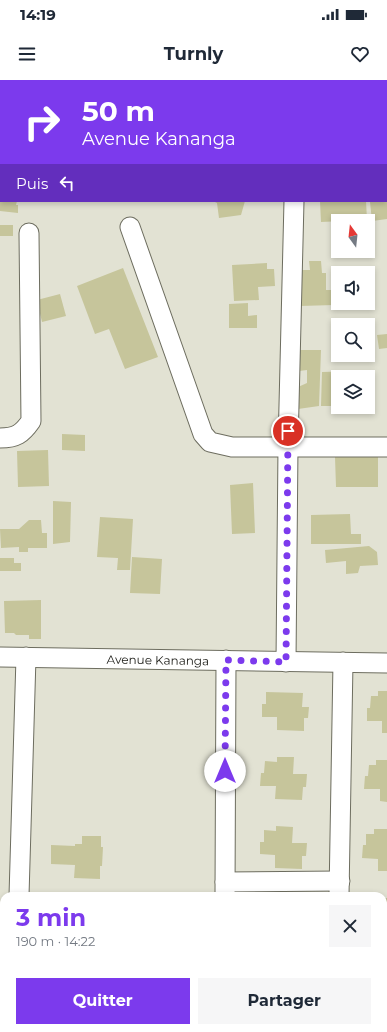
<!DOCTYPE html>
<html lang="fr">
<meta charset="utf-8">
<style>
:root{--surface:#fff;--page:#f6f6f7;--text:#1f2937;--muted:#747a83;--accent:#7c3aed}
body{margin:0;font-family:Montserrat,sans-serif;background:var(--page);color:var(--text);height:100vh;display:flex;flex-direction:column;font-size:15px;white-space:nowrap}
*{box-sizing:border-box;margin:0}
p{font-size:13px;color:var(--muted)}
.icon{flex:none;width:22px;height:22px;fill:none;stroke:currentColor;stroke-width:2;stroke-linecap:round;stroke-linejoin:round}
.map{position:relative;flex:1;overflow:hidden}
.panel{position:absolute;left:0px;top:812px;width:387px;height:140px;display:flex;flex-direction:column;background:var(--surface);border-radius:12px 12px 0 0;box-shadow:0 2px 6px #0003}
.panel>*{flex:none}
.guide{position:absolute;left:0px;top:0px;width:387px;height:122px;box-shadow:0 2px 6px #0003;background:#7c3aed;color:#fff;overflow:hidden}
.needle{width:26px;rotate:345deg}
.buttons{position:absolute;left:331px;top:134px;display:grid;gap:8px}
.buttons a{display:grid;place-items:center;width:44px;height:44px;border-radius:0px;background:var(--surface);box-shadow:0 2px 6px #0003;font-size:20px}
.pin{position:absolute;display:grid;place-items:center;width:34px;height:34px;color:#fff;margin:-17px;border:2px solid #fff;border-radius:50%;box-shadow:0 1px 4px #0007}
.me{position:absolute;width:44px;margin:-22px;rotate:0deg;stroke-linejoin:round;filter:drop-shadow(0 0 3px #0008)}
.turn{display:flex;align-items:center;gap:14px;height:84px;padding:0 16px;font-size:18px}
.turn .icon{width:52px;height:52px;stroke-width:2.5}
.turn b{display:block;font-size:28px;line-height:34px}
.then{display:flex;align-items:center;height:38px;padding:0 16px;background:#0003;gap:8px;font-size:15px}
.round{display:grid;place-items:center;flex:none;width:42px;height:42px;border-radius:0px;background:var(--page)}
.headline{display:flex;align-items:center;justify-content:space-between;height:68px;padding:0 16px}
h1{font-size:24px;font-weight:700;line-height:30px;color:var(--accent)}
.action{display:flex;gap:8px;margin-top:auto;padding:8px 16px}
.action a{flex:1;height:46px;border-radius:0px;background:var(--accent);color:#fff;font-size:16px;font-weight:700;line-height:46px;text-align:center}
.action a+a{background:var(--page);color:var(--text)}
.status{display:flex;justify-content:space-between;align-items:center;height:28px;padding:0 20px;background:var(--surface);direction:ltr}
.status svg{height:11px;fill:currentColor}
header{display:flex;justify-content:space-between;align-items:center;height:52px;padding:0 16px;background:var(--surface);font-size:18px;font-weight:700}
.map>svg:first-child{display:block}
.building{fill:#c6c59b}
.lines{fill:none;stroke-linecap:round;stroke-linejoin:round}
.minor-casing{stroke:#6d6d5f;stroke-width:21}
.minor{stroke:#fff;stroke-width:19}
.route{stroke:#7c3aed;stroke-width:7;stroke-dasharray:0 12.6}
.labels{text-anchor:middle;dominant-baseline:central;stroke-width:4;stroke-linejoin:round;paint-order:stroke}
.street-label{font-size:12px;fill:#1a1a15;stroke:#fff}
</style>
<div class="status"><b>14:19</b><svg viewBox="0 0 49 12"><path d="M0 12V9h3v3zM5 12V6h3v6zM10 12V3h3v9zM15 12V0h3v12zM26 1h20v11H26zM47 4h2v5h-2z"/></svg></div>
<header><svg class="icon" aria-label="menu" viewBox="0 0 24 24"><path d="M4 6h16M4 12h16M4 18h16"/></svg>Turnly<svg class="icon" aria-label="heart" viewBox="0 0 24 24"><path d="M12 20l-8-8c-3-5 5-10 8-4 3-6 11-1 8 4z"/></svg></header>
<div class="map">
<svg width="387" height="952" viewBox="0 0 387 952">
<rect width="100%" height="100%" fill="#e2e2d3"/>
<!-- building -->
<path class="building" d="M0 121H17L16 125H18V133L0 131Z
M213 121H245L241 135 219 138 217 123Z
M320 121H366L367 140 321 142Z
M373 121H387V139L372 141 370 122Z
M0 145H13V156H0Z
M309 181H321L322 193H326V210H334V225L300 226 299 190H310Z
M267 183V189H274L275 206 258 207 259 220 234 221 232 185Z
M123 188 158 277 125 289 109 249 95 254 77 206Z
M60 214 66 236 42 242 37 220Z
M248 223V236L257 235V248H229V224Z
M387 254V268L379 269 377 255Z
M299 270H321L319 326 298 329V307L307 303V290L299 291Z
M357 275H366V278L357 279Z
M355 291V297H338V326H321L322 292Z
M62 354 85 355V371L62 370Z
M48 370 49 406 18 407 17 371Z
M378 376V407H336L335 377Z
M253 403 255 453 232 454 230 405Z
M53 421 71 422 70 462 53 464Z
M350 434 351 454H361V464H311V435Z
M100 437 133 439 130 490H117L118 478 97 477Z
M29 440H41L42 453H47V468H28V472H19V467L1 468 0 449H19Z
M369 466 377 472 378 485 360 486 358 493 346 494V481L326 483 325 470Z
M132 477 162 479 160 514 130 513Z
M0 478H14V483H21V491H0Z
M41 520V559H29V555H16L14 553H5L4 521Z
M378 611H387V653H382V641H367V628H370L371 616H378Z
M266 612 303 613 302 627H309L308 638H304V651L277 650V637H262V624H266Z
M277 677H294L293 694H307L306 707H303L302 720 275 719 276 706H260L261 693H264L265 681 277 682Z
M376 680H387V722L380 721V709H364L365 696H368L369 685H376Z
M276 746 293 747 292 763H307L306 776H302V789L275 788V775L260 774V762H264V750L276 751Z
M374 749H387V791H378V779L362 778 363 765H366V754H374Z
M82 756H101V767H103L102 786H100V799L74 798 75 785 51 784V765L75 766V764H82Z
M383 818H387V860H383Z"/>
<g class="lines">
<!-- minor casing -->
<g class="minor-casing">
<g id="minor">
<path d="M119 0V1"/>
<path d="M212 1V0"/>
<path d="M303 1V0"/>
<path d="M130 147 203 354 210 362 232 367H387"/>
<path d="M0 358C16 358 22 354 31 341L29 153"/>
<path id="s1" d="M0 577 387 583"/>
<path d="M286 582 288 366 294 121"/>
<path d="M225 802 340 801"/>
<path d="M19 816 26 577"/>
<path d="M225 816 226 580"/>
<path d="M339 816 343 582"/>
<path d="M16 952V948"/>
<path d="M222 952 223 948"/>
<path d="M311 952V948"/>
</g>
</g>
<!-- minor -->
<use href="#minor" class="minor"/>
</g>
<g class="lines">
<!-- route -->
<path class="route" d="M225 691 226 580 286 582 288 351"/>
</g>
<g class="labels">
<!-- street labels -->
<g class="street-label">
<text stroke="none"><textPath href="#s1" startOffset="158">Avenue Kananga</textPath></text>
</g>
</g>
</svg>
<div class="buttons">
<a><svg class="needle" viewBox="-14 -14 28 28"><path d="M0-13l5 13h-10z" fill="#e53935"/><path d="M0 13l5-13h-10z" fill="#747a83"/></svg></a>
<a><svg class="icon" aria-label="sound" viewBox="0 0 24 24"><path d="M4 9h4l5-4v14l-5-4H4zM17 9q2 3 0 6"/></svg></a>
<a><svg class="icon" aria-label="search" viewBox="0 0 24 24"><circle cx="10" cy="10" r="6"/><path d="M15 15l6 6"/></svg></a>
<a><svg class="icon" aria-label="layers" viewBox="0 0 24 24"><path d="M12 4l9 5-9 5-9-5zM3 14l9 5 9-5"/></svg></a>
</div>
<div class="pin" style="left:288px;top:351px;background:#d93025"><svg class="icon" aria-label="arrive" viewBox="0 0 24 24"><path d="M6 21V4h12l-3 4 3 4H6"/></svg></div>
<svg class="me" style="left:225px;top:691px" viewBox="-20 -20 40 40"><circle r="19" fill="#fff"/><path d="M0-13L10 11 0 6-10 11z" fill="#7c3aed"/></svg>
<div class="guide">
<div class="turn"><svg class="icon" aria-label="right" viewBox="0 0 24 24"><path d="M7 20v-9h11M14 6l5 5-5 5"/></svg><div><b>50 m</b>Avenue Kananga</div></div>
<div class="then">Puis<svg class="icon" aria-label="left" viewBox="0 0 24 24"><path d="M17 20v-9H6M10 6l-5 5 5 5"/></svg></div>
</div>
<section class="panel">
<div class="headline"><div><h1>3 min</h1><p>190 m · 14:22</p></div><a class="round"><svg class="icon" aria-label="close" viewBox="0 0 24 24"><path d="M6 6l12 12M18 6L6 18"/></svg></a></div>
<div class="action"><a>Quitter</a><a>Partager</a></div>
</section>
</div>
